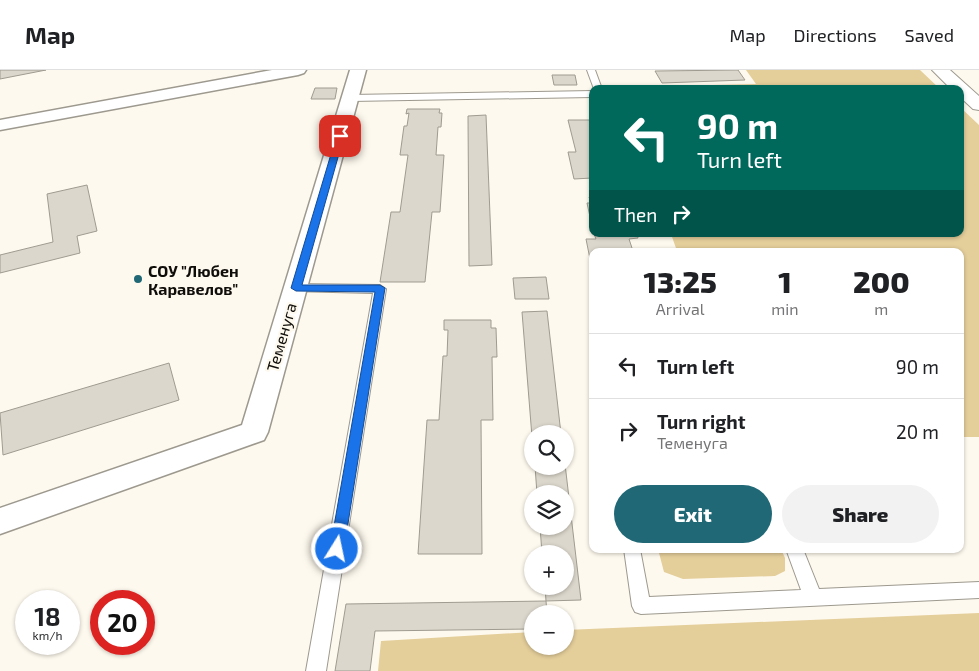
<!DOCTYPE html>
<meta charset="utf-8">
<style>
:root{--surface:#fff;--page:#f2f2f2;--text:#202124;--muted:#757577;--line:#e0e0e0;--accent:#206875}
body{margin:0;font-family:"Exo 2",sans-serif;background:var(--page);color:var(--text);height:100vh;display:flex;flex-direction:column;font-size:19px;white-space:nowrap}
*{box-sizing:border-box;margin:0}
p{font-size:16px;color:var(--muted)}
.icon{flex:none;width:28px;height:28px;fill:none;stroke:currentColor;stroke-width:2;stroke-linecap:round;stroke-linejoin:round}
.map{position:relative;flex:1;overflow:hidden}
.side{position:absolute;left:589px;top:178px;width:375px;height:305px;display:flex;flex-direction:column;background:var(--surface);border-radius:10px;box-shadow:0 1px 4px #0004}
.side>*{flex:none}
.banner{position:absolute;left:589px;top:15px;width:375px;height:152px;border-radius:10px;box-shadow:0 1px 4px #0004;background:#00695c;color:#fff;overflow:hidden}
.buttons{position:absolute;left:524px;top:355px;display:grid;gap:10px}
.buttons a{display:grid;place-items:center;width:50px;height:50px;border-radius:50%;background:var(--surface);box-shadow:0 1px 4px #0004;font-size:25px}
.speed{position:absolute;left:15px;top:520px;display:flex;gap:10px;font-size:25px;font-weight:700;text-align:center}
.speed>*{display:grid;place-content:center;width:65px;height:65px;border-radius:50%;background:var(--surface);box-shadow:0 1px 4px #0004;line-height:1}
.speed small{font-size:12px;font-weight:400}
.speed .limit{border:8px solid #d22;background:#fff;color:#111}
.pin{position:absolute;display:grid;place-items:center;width:42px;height:42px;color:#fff;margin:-21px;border-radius:10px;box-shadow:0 2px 8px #0006}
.me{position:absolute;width:55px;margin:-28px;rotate:10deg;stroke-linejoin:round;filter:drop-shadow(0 0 4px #0008)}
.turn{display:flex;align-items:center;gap:18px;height:105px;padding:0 25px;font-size:22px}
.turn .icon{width:65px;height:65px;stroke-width:2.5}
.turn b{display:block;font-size:35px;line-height:42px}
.then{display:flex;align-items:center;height:48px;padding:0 25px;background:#0003;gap:10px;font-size:19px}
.eta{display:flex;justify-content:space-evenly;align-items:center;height:85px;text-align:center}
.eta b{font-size:30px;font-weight:800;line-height:35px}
.action{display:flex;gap:10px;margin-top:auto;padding:10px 25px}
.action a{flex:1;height:58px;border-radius:30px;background:var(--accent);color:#fff;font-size:20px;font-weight:800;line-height:58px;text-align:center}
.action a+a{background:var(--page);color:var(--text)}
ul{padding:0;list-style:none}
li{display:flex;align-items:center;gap:15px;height:65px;padding:0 25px;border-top:1px solid var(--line)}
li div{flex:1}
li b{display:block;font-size:19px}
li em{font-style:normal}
header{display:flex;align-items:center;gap:30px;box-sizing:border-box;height:70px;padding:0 25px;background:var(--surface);border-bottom:1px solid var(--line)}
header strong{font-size:24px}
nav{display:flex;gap:28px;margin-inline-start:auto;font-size:18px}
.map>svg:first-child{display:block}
.green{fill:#e4ce9a}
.building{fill:#dcd7cc;stroke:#9f9b90}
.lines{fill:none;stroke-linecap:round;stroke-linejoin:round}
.lane-casing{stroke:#9d998f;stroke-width:2}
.street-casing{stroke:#9d998f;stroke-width:3}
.secondary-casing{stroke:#9d998f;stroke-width:2}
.lane{fill:#fff;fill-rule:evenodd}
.street{fill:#fff;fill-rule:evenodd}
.secondary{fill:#fff;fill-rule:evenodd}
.route{fill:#1a73e8;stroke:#114b97}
.poi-dot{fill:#206875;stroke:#fef9ee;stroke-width:2}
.labels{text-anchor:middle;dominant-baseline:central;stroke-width:4.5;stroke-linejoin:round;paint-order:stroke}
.poi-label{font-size:16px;font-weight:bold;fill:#0f0d0a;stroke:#fef9ee;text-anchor:start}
.street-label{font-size:16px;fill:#0f0d0a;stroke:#fef9ee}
</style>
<header>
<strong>Map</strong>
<nav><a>Map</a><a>Directions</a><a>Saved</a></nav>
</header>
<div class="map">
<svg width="979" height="601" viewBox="0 0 979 601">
<rect width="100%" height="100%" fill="#fef9ee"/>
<!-- green -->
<path class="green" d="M746 0H920L940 19H703L712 18V15L756 14Z
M960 37 979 55V367H960V181H677L671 164H960Z
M658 479H781L785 488V501L775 506 683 509 664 502Z
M979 543V601H378L381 571 532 562V576H565V560Z"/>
<!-- building -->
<path class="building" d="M0 0H46L0 9Z
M738 0 745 10 662 13 655 1Z
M552 5H575L577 15H554Z
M315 18H337L335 29H311Z
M407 39H440L439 43H442L441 57H438L436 85H444L440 142H432L425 212H380L391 142H400L408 85H400L404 56H407L409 43 406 44Z
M486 45 492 195 469 196 468 46Z
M568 50H592V108L574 109 568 82H576Z
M87 115 97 161 77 166 80 183 0 203V185L53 172 47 124Z
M589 127H592V156L587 133H591Z
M594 164H637L638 168 629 169 633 181H592V199L586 169H596Z
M546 207 549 229H515L513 208Z
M547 241 561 364H532V367L522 242Z
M444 250H491V258H496L497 287H492L493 350H481L482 484H418L427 350H439L443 286H447L448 260H444Z
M169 293 179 330 3 385 0 343Z
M565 394 581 530 546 531 545 516H565V484H542L540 456H565V424H537L535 396H565Z
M546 531 547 544H532V559L375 561 370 601H335L346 534Z"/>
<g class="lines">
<!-- lane casing -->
<g class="lane-casing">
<path id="lane" d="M587 0H595L602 19H594Z
M592 21V27L351 31 347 28 351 25Z
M296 214 380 215 386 219 326 601H306L373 223 292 221 290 218 292 215Z
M624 479H640L649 527 801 520 786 479H803L819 519 979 512V528L641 544 635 542 632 536Z"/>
</g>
<!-- street casing -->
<g class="street-casing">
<path id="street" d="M272 0H306L304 3 298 5 0 60V50Z
M350 0H366L268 362 264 370 0 464V438L242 355Z"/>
</g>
<!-- secondary casing -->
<g class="secondary-casing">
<path id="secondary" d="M932 0H950L979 26V40L973 39 960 27V19H951Z"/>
</g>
<!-- lane -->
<use href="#lane" class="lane"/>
<!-- street -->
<use href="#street" class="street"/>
<!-- secondary -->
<use href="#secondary" class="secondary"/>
</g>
<!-- route -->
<path class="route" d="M337 64 344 66 302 215H380L385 218 344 479 342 483 337 485 332 483 330 479 375 222 296 221 291 218Z"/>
<!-- markers -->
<circle class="poi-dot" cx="138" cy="209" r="5"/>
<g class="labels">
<!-- poi labels -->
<g class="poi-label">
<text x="148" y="200">СОУ "Любен<tspan x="148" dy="18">Каравелов"</tspan></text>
</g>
<!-- street labels -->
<g class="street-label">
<text transform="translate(281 267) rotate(-74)">Теменуга</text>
</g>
</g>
</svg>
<div class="buttons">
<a><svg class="icon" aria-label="search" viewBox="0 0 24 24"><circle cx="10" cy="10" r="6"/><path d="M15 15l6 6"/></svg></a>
<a><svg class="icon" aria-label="layers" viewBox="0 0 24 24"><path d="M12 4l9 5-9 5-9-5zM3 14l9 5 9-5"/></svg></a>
<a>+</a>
<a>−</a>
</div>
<div class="speed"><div>18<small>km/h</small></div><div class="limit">20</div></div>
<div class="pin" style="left:340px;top:66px;background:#d93025"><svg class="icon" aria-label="arrive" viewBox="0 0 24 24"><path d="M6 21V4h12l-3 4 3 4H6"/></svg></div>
<svg class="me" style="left:337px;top:479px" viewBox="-20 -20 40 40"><circle r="17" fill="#1a73e8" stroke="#fff" stroke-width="3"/><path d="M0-11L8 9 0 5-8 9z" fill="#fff"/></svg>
<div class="banner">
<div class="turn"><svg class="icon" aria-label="left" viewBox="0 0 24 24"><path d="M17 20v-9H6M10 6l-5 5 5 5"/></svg><div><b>90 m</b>Turn left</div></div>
<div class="then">Then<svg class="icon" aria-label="right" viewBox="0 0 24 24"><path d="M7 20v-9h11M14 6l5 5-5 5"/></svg></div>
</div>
<section class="side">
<div class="eta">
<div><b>13:25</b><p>Arrival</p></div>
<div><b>1</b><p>min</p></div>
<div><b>200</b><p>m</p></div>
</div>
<ul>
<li><svg class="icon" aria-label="left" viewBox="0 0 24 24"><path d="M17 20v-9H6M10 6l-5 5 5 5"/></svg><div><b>Turn left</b></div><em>90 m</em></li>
<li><svg class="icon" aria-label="right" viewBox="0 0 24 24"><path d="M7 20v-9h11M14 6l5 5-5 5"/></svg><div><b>Turn right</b><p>Теменуга</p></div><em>20 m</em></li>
</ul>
<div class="action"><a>Exit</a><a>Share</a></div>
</section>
</div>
